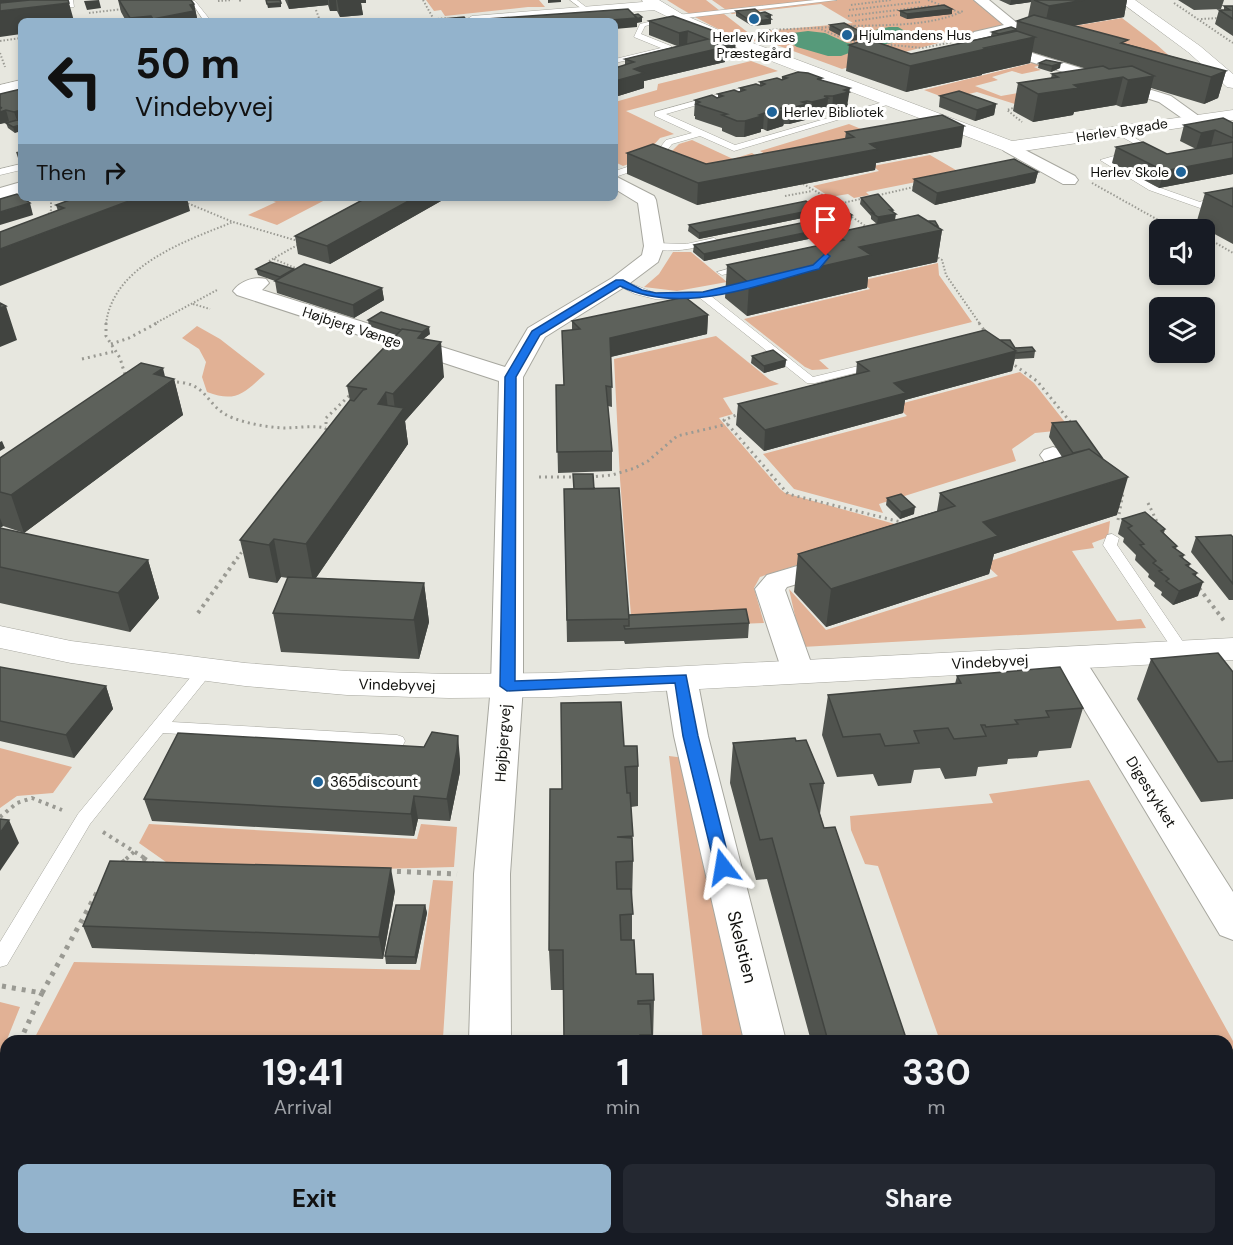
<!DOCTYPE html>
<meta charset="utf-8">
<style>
:root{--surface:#171b24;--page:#242831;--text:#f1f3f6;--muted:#9ea1a6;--accent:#93b3cc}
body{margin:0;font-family:"DM Sans",sans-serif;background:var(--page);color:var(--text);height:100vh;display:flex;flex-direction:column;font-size:22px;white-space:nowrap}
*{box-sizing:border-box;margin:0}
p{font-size:20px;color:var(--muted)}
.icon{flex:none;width:33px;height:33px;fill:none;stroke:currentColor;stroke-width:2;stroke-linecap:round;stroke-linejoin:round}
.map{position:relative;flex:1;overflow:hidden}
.details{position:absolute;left:0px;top:1035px;width:1233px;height:210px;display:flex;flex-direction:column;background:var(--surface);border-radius:18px 18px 0 0;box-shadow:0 3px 9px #0003}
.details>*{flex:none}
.guide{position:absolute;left:18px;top:18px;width:600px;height:183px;border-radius:9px;box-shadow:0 3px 9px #0003;background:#93b3cc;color:#111;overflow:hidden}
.fabs{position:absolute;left:1149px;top:219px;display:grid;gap:12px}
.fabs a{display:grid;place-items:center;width:66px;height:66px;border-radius:9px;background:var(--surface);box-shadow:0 3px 9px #0003;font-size:30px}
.pin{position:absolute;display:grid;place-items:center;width:51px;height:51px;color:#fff;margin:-62px -26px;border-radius:50% 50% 50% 0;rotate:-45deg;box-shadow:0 0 6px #0007}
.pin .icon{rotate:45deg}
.me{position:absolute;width:66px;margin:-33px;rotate:346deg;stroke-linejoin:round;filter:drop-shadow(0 0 4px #0008)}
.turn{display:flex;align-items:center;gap:21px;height:126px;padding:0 18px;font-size:27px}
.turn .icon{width:78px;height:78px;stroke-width:2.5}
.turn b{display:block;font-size:42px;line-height:51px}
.then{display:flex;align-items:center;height:57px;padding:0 18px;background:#0003;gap:12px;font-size:22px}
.eta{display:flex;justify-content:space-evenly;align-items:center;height:102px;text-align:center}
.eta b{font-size:36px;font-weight:700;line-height:42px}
.action{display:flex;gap:12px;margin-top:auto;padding:12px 18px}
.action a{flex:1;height:69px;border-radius:9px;background:var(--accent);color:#111;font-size:24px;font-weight:700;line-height:69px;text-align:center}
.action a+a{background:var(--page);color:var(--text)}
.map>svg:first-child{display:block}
.green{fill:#e1b195}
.water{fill:#569a7a}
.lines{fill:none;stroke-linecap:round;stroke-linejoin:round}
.lane-casing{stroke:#a7a79f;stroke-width:1}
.street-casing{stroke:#a7a79f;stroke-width:2}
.secondary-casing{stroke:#a7a79f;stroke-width:1}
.path-far3{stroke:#9a9a93;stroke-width:2;stroke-dasharray:1.5 2;stroke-linecap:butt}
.path-far2{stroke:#9a9a93;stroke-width:3;stroke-dasharray:2 4;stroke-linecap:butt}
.path-far1{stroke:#9a9a93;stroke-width:4;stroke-dasharray:3 4.5;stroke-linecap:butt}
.path{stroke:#9a9a93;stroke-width:5;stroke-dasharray:4 6;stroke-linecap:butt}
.lane{fill:#fff;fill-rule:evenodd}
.street{fill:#fff;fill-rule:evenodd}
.secondary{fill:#fff;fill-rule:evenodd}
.wall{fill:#50534e}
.shaded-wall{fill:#414440}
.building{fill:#5d615b;stroke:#414440;stroke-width:1.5}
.route{fill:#1a73e8;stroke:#114b97;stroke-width:1.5}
.poi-dot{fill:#206499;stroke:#fffffe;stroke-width:2}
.labels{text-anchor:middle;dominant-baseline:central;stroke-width:6;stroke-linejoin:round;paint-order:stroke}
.far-poi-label{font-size:14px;fill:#11110e;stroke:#fffffe;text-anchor:start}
.far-street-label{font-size:14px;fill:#11110e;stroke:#fffffe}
.street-label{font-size:15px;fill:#11110e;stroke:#fffffe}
.poi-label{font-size:15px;fill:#11110e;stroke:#fffffe;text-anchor:start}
.near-street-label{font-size:18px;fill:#11110e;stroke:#fffffe}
</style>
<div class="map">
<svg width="1233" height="1245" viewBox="0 0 1233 1245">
<rect width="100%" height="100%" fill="#e7e7df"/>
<!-- green -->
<path class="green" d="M426 0H539L545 7H528L445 16 441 10 434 11Z
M667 0H706L759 41C740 45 684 11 667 0Z
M712 0H973L1005 25 842 69 774 44 755 32 853 23 821 4 732 14Z
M1122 18 1156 44 1212 94 1044 31Z
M751 61 778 71 626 111 674 134 660 138 640 160 623 166 615 162V102L657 90 658 84Z
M1036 62 1045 64 1034 67 1041 70 1022 74 1012 71 992 77 998 80 975 86 1001 96 1073 83 1103 89 1018 105 977 92 948 99 924 90Z
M849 124 890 141 788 169 760 151Z
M692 140 733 159 752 153 775 169 661 162 679 144Z
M930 155 961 173 866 192 869 195 854 198 848 194 830 197 813 186 879 171 873 166Z
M264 198H319L325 200 277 225 248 215 276 202Z
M673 252H691L727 282 677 291 644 287 659 274Z
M938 263 939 275 972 322 819 360 829 369 812 370 805 367 744 319 870 289 860 281Z
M197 326 220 339 265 374C244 393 236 403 207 392L202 377 206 362 199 349 182 338Z
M716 336 770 380 779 384 723 398 733 414 719 418 780 489 785 493 902 526 900 533 760 577 754 588 764 623 632 628 620 479 614 359Z
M1020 372 1034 383 1068 426 1065 430 1035 433 1012 449 1016 461 879 504 883 513 794 489 763 454 907 416 896 405Z
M1110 521 1108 537 1092 543 1094 548 1072 551 1117 621 1141 619 1146 628 802 647 789 589 826 630 998 576 984 563Z
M0 748 72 767 53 793 17 796 0 808Z
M669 756 685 758 751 1041H703Z
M1089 780 1233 1041V1063L1227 1064V1041H940L878 866 865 864 851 830 850 816 993 803 989 794Z
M149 824 417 839 421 824 457 827 454 867 183 874 139 843Z
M433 880 453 881 443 1038 365 1041H33L74 962 420 970Z
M0 1002 20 1007 0 1057Z"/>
<!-- water -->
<path class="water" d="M889 27H898L917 38 857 50 841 56H828L797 47 777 35 808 31 825 33 847 43 862 45 888 40 875 30Z"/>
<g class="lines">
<!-- lane casing -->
<g class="lane-casing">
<path id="lane" d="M67 0H73L74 7H70Z
M570 0H577L591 11 586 12Z
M815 0H837L677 19 645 26 641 34 671 46V50L615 63V59L661 48 634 37 640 24 677 15Z
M191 1H195L211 21H204Z
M756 84 763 86 666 114 735 145 890 100 897 102 734 151 700 136 672 144 657 163 615 177V171L651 159 666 140 692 133 655 116V112Z
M1118 128 1154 149 1112 161 1155 186 1200 202 1233 187V193L1200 208 1149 190 1100 160 1142 148 1115 133 1114 131Z
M21 164V170L0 175V169Z
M714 238 719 241 717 243C701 247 663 256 649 246L654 243 686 244Z
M746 264 750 265V269L722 275 717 272Z
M619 279 655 293 703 292 748 283V287L711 296 813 377 875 362 881 365 879 367 815 383H807L700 298 655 299 635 294 615 284 614 282Z
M1112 534 1119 538 1117 545 1190 652 1187 656H1177L1103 545 1107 535Z
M205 666 211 667 213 671 172 722 397 735 403 737 405 741 403 745 397 747 163 733 90 824 7 965 0 967V942L78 814 199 667Z"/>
</g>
<!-- street casing -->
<g class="street-casing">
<path id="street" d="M974 0H989L1022 27 1020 30 985 38 987 39 1171 96 1203 119 1201 123H1189L1159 102 977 45 969 38 974 32 1004 25Z
M1010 142 1075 176 1078 180 1075 184H1063L1004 151 1001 147 1004 143Z
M615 176 654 196 656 200 664 246 658 262 626 286 545 337 523 377V686L510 874 511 1041H469L474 874 491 686 499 381 237 295 233 291C240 281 255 276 266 279L269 283 262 290 505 367 528 328 612 278 642 255 644 246 638 203 615 189Z
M21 182V193L0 200V188Z
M1053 447 1062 450 1079 475C1071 487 1048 491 1035 488L1031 482 1035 476 1051 471 1040 455 1044 450Z
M834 555 844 558 848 564 844 570 787 587 785 590 814 671 809 678 798 681 787 678 782 671 755 589 767 575Z
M1069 649 1080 652 1233 892V940L1220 935 1054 659 1058 652Z
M681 667 692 670 697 678 708 736 786 1041H744L674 736 665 678 670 670Z
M458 1239H504V1245H458Z
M789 1239H835L837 1245H791Z"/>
</g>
<!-- secondary casing -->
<g class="secondary-casing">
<path id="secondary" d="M642 0H659L682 14 721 31 1012 141 1233 110V120L1010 153 709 37 654 10 524 21H464L472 16 643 2Z
M1118 0H1135L1200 46 1233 74V88L1227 87 1188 52Z
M21 80V90L0 95V85Z
M0 626 71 641 245 663 347 671 449 674 551 673 1233 638V660L551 697 449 698 347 695 245 686 71 663 0 648Z"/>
</g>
<!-- path-far3 -->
<path class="path-far3" d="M240 0V3
M423 0 433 18
M928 0 961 13
M218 1 232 0
M1174 3 1233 43
M851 5 891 0
M316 10 320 21
M849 10 920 2
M89 13 123 9
M848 16 930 6
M1201 19 1220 18
M413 21 448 18
M855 21 897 15
M844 26C880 25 931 27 963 11
M853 26 892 45
M818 28 852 42 877 39
M769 30 834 27
M0 41 21 38
M884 47 893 45 922 48 953 42
M0 53 5 67
M1016 107 1007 110 1022 122
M1092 183 1160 221 1171 223 1179 220
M803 184 838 204 843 211
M785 196 812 191
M875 196 918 186
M175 198 233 222 298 241
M838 204 865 198
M849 215 870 229
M47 217 51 210V198
M1172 223 1193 230
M1204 236 1233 253
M935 256 942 260 946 275 980 324
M274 259 300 270
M269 261 301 243
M193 304 210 309
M106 324C113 265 186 241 233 222
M154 324 217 290"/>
<!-- path-far2 -->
<path class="path-far2" d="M106 323V336L120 358 126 378
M979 323 986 333
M111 344 129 338 157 323
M82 359 116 351
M1010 362 1037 381 1072 424
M171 382C210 381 204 407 233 418 249 424 267 427 284 428 298 428 312 425 326 428
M741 413 724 420 788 494 905 523
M326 436V418L351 394
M539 477H576
M590 477 612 475 635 468 648 461 677 436 728 424
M1148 503 1159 526
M1118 520 1123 493 1121 490
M237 559 245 547"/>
<!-- path-far1 -->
<path class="path-far1" d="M1199 588 1225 622
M198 613 238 557
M0 817 17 803 32 798 62 810
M103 832 146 859
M126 859 134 852"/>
<!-- path -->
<path class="path" d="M143 858 153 864
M122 863 128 858
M387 871 457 874
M2 986 42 993 20 1041
M42 993 99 889
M0 1099 6 1075"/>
<!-- lane -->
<use href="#lane" class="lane"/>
<!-- street -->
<use href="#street" class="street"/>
<!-- secondary -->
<use href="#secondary" class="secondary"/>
</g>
<!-- wall -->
<path class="wall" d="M118 0H191L194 4 197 18H196V21H126L121 12Z
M285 0H366V3H361L363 15 340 17 337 11H330L328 5 289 9Z
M999 0H1127L1124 17 1072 26 1127 44 1226 71 1218 98 1204 104 1151 88 1147 103 1121 107 1116 105 1074 112 1073 115 1033 122 1013 111 1018 83 1051 78 1052 74 1087 69 1032 52 1030 63 982 74V75L906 92 846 71 849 45 911 54 991 36 992 32 1016 29 1017 21 1028 17 1031 2 1010 5Z
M1178 0H1224L1221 9 1194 10Z
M1224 6H1233V36L1215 24 1219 10H1224Z
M736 11 760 13 771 15V24L752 26 736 16Z
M900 11 952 14 907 19 900 16Z
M673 16 735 54 725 56V62L644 81V88L615 97V68L625 65V59L677 46 649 35V21Z
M830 25 865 39 850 41 829 30Z
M1039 63 1060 68 1051 72 1038 68Z
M782 77 822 78 821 81 848 104 847 107 832 112H827V113L810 118 806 116 805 120 789 124H784L783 126 767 131 763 129H761V132L744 137H736L722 131V128L695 119V116H694L695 100 718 97V94L740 91V88L760 85V82L782 80Z
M21 89 15 133 8 128 6 123 11 122 0 124V94Z
M940 96 996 104 994 115 975 121 939 107Z
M1233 123V174L1159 188 1112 163 1116 147 1167 154 1196 149 1180 141 1184 125Z
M964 126 961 147 876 163 875 170 697 205 627 174V153L706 164 845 139 846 132Z
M21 151V160L18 158 16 152Z
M1038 172 1035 183 935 205 912 191 914 179Z
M1233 188V244L1196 224 1205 193Z
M366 198H444L441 199V201L330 264 298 254 295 236Z
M861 198 893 210 895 220 877 224 871 219V216L860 204Z
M56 205 190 211H58Z
M818 209 817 215 699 239 688 231 689 225Z
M826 212 852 215 851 221 840 224 842 232 704 261 693 252 694 245 826 218Z
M928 221 938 226V228L942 230 937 262 868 277 867 288 747 316 725 298 727 265 834 242 835 233Z
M256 269H294L382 288 384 300 354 318 277 293 275 281 258 275Z
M708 315 707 334 611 357 612 407 608 406 612 451V471L558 473 556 385H564L572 330V321Z
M368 320 430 334 423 339 444 377 405 421 408 444 316 578 424 583 429 622 419 659 281 652 273 613 288 578 281 577 277 583 249 578 240 540 350 401 347 386 396 335 369 326Z
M1000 340 1015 348 1035 351 1034 358 1015 359 1012 371 905 400 903 413 764 451 736 425 738 404 856 374 857 362Z
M752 356 786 360 785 367 764 373 751 363Z
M165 377 174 379 183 415 24 533 3 526 0 528V458Z
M1052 423 1117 515 994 554 989 574 826 627 794 592 798 554 937 511 940 493 1062 457 1049 437Z
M564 489H594L629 615 749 623 748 638 625 644 624 641 567 642Z
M887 498 914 514 900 519 886 505Z
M1122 519 1165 529 1164 533 1177 546 1176 549 1184 555 1183 558 1190 564 1189 567 1196 576 1198 596 1173 605 1161 595 1162 592 1154 586 1155 583 1148 577 1149 574 1135 560 1136 555 1123 542 1124 538 1118 534Z
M0 528 148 560 159 598 130 632 0 603Z
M1196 537H1233V600H1229L1191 552Z
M1151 659 1233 672V799L1201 802 1137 699Z
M0 667 106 686 113 709 74 758 0 741Z
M957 676 1083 708 1071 748 1039 751 1037 757 1008 759 1007 764 978 767 976 776 945 779 940 768 914 770 911 783 878 786 873 774 837 777 822 735 828 695 955 684Z
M796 741 824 783 820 814 824 828 907 1041H811L767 879 756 880 730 783 733 743Z
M624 746 638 766V806L631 807 633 861 632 902V940L636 974 654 1000 653 1040 652 1041H564V990H551L549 950 562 789Z
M460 759V772L450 821 418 819 414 836 152 821 144 799Z
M395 891 383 959 92 948 83 926Z
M425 905 427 913 416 964H386L385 956Z
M1233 1050V1177L1227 1178V1051Z
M6 1111V1131L2 1123Z
M565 1239H664V1245H565Z
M879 1239H1003L1005 1245H881Z"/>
<!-- shaded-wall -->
<path class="shaded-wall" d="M0 0H35L0 7Z
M99 0 101 8 87 10 84 1Z
M288 0H328V5L289 9Z
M329 0H336L337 11H330Z
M337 0H366V3H361L363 15 340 17Z
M548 0H561V2L548 3Z
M1011 0H1031V2L1010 5Z
M1084 0H1127L1124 17 1048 30 1044 29 1049 6Z
M69 3 74 21H21V34L0 37V11Z
M281 3V7L268 8 267 4Z
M194 4 197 18H196V21H154L153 19Z
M952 9V14L907 19V14Z
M771 15V24L752 26V22L766 16Z
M151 16 153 21H131L130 18Z
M642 17V22L637 23V27L615 29V21H598Z
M688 31 687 45 679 47V33Z
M865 34V39L850 41 851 36Z
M1035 37 1030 63 982 74V75L906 92 910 66Z
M736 39 735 54 725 56V62L644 81V88L615 97V81L634 69 717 44Z
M1061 63 1060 68 1051 72 1052 66Z
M1226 71 1218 98 1204 104 1211 77Z
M1154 76 1147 103 1121 107 1128 80Z
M1123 77 1116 105 1074 112 1073 115 1033 122 1038 94 1074 85Z
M850 88 847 107 832 112 833 96 844 90Z
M828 98 827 113 810 118 812 102Z
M807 101 805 120 789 124 791 108 802 102Z
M996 104 994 115 975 121 977 110Z
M6 110 9 121 0 124V112Z
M21 110V122L18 123 14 112Z
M785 110 783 126 767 131 768 115Z
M764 113 763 129H761V132L744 137 745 121Z
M21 125V131L15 133 13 127Z
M964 126 961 147 876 163 875 170 697 205 698 183 870 144Z
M1215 130 1211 146 1196 149 1201 133Z
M1233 158V174L1159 188 1164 171Z
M1038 172 1035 183 935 205 937 193Z
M137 198H187L190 211 0 286V249Z
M414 198H444L441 199V201L330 264 327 246Z
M30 203 33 215 0 225V212Z
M818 209 817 215 699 239V233Z
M890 210H893L892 215 896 214 895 220 877 224 878 217Z
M852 215 851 221 835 225 836 219Z
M842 225V232L704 261V254Z
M942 230 937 262 868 277 867 288 747 316 749 283 859 247Z
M382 288 384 300 354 318 353 305Z
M6 306 17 340 0 347V308Z
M708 315 707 334 610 357V338Z
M429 327 430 334 423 339 441 342 444 377 405 421 408 444 313 582 306 544 378 404 386 392 390 426 396 418 393 394 418 335Z
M1016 351 1012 371 905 400 903 413 764 451 765 430 894 383Z
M786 360 785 367 764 373V366Z
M163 368 167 385 174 379 183 415 24 533 11 495 154 374Z
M2 441 5 448 0 451V442Z
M1128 477 1117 515 994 554 989 574 826 627 831 589 983 522Z
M915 507 914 514 900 519 901 512Z
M0 518 3 526 0 528Z
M274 539 281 577 277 583 269 545Z
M148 560 159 598 130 632 118 593Z
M1197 573 1192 586 1203 582 1198 596 1173 605 1179 591 1193 574Z
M424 583 429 622 419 659 414 620Z
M106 686 113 709 74 758 66 735Z
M458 736 460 759V772L450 821 447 799Z
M414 796 418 819 414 836 411 814Z
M9 820 19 843 0 871V833Z
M391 868 395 891 383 959 379 937Z
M425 905 427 913 416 964 415 957Z"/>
<!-- building -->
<path class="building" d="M30 0H68L69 3 0 11V3Z
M119 0H191L194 4 190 5 194 11 153 19 151 16 130 18Z
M266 0H280L281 3 267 4Z
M1034 0H1084L1049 6Z
M944 5 952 9 907 14 900 11Z
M1224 6H1233V19L1219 10H1230Z
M628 9 637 18 598 21 473 20Z
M755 9 760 13 765 12 771 15 766 16 771 19 752 22 736 11Z
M638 14 642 17 637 19 634 15Z
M1034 15 1128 40 1121 43 1226 71 1211 77 1017 21Z
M673 16 736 39 717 44 725 47 643 66 634 69 644 73 615 81V68L634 62 625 59 708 39 688 31 679 33 649 21Z
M464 17 467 21H420Z
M844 23 865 34 851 36 830 25Z
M1011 27 1016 29V30L999 34 992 32Z
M1017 31 1035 37 984 48 986 49 910 66 849 45 868 39 911 54Z
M1046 60 1061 63 1052 66 1039 63Z
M1103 66 1109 69 1132 66 1154 76 1128 80 1123 77 1074 85 1079 88 1038 94 1018 83 1058 77 1052 74Z
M798 72 808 73 822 78 817 79 850 88 844 90 849 92 833 96H824L828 98 812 102 807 101 802 102 807 104 791 108H780L785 110 768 115 764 113 759 115 762 116 745 121H737L722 115 727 114 696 104 700 102 695 100 712 95 717 98 723 96 718 94 734 90 739 92 745 90 740 88 756 84 761 86 765 84 760 82 777 78 782 80 787 78 782 77Z
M21 89V110L14 112 6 110 0 112V108H2L0 107V94Z
M959 91 996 104 977 110 940 96Z
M942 115 964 126 870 144 878 149 698 183 627 153 653 144 706 164 854 137 846 132Z
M1223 118 1233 123V138L1215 130 1201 133 1184 125Z
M21 119V125L13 127 6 123Z
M1143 142 1167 154 1233 142V158L1164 171 1116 147Z
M1014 159 1038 172 937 193 914 179Z
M1233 188V207L1205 193Z
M17 194 30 203 0 212V199Z
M878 194 893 210H890L896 214 878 217 872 213H874L861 198Z
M75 198H137L0 249V232L64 208 56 205Z
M366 198H414L327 246 295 236Z
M806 201 818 209 699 233 689 225Z
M843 209 852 215 836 219 826 212Z
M918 215 942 230 859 247 871 255 749 283 727 265 844 240 835 233Z
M830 217 842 225 704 254 694 245Z
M928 221H935L938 226H935Z
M270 262 294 269 280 277 256 269Z
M304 264 382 288 353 305 275 281Z
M685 297 708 315 610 338 612 387 606 386 612 451 557 452 556 385H564L562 331 580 329 572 321Z
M0 303 6 306 0 308Z
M381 312 429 327 422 332 402 329 401 330 368 320Z
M402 329 423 332 418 338 441 342 393 394 386 392 378 404 404 408 306 544 274 539 269 545 240 540 350 400 354 401 363 390 367 389 347 386Z
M985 330 1016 351 894 383 906 393 765 430 738 404 869 371 857 362Z
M1000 340H1010L1015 348 1032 347 1035 351 1016 353V351Z
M773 350 786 360 764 366 752 356Z
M141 363 163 368 154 374 174 379 11 495 0 492V458Z
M1076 421 1103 459 1089 449 1073 453 1052 423Z
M1089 449 1128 477 983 522 998 536 831 589 798 554 955 506 940 493Z
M573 474H593L594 489H574Z
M619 488 629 619 567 620 564 489Z
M901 494 915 507 901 512 887 498Z
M1145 512 1165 529 1161 531 1177 546 1173 547 1184 555 1180 556 1190 564 1186 565 1197 573 1193 574 1203 582 1179 591 1166 581 1169 579 1159 571 1162 570 1153 563 1156 561 1140 545 1144 544 1128 528 1132 526 1122 519Z
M0 528 148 560 118 593 0 567Z
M1231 535 1233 537V584L1196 537Z
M288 577 424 583 414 620 273 613Z
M746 609 749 623 625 629 624 626H629V615Z
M1218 653 1233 672V761L1218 762 1151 659Z
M0 667 106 686 66 735 0 721Z
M1060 667 1083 708 1046 711 1049 717 1015 720 1018 724 986 727 985 725H981L986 736 954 739 948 728 914 731 919 743 885 746 880 734 843 737 828 695 961 683 957 676Z
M621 702 624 746H637L638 766 625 767 627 793H630L633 836 617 837 632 838 633 861 616 862 617 889H631L633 914 620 915 621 940H634L636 974H653L654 1000 638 1001V1004H650L652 1035H640V1041H564L563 950H549L550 789H562L561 703Z
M432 732 458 736 457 750 447 799 414 796 411 814 144 799 178 733 424 747Z
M795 738 796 741 806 740 824 783 810 784 824 828 835 827 907 1041H828L772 838 760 840 733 743Z
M0 819 9 820 0 833Z
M110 861 391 868 379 937 83 926Z
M396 905H425L415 957 385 956Z
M1233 1050V1142L1227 1143V1051Z
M6 1111V1123H2Z
M565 1239H652L653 1245H565Z
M900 1239H1003L1005 1245H902Z"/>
<!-- route -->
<path class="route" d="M826 253 830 256 819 269C756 285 682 316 620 286L540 335 516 377 515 681 686 675 698 736 731 867 729 871 723 873 717 871 715 867 683 736 675 683 507 691 500 686 505 377 532 331 616 280H623L642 290 656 293 703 292 813 265Z"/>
<!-- markers -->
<g class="poi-dot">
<circle cx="754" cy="19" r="6"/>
<circle cx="847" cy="35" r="6"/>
<circle cx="772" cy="112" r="6"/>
<circle cx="1181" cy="172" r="6"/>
<circle cx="318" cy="782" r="6"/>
</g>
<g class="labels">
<!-- far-poi labels -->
<g class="far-poi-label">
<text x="859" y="35">Hjulmandens Hus</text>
<text x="754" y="37" text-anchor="middle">Herlev Kirkes<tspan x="754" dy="16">Præstegård</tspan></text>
<text x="784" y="112">Herlev Bibliotek</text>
<text x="1169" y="172" text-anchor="end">Herlev Skole</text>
</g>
<!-- far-street labels -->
<g class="far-street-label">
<text transform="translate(1122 130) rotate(-9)">Herlev Bygade</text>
<text transform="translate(352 327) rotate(18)">Højbjerg Vænge</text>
</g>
<!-- street labels -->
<g class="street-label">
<text transform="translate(990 662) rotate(-3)">Vindebyvej</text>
<text transform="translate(397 685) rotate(1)">Vindebyvej</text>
<text transform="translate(503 743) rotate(-86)">Højbjergvej</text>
<text transform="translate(1151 792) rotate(58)">Digestykket</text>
</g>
<!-- poi labels -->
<g class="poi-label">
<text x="330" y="782">365discount</text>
</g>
<!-- near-street labels -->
<g class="near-street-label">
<text transform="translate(742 947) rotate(76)">Skelstien</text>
</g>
</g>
</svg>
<div class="fabs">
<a><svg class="icon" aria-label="sound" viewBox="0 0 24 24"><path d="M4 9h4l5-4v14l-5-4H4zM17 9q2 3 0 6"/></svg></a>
<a><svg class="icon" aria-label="layers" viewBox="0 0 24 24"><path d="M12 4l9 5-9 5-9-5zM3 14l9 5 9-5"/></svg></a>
</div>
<div class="pin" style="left:826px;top:256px;background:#d93025"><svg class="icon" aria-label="arrive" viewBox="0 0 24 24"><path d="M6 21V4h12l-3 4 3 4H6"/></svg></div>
<svg class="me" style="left:723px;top:867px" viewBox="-20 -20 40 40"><path d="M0-17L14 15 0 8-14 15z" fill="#1a73e8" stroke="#fff" stroke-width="4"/></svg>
<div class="guide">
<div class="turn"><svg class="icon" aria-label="left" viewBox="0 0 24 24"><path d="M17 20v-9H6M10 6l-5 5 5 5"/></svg><div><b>50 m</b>Vindebyvej</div></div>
<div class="then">Then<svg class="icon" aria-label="right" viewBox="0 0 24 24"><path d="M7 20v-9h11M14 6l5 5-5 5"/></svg></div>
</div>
<section class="details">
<div class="eta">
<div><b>19:41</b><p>Arrival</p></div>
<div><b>1</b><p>min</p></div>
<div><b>330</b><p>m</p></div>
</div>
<div class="action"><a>Exit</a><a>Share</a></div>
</section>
</div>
